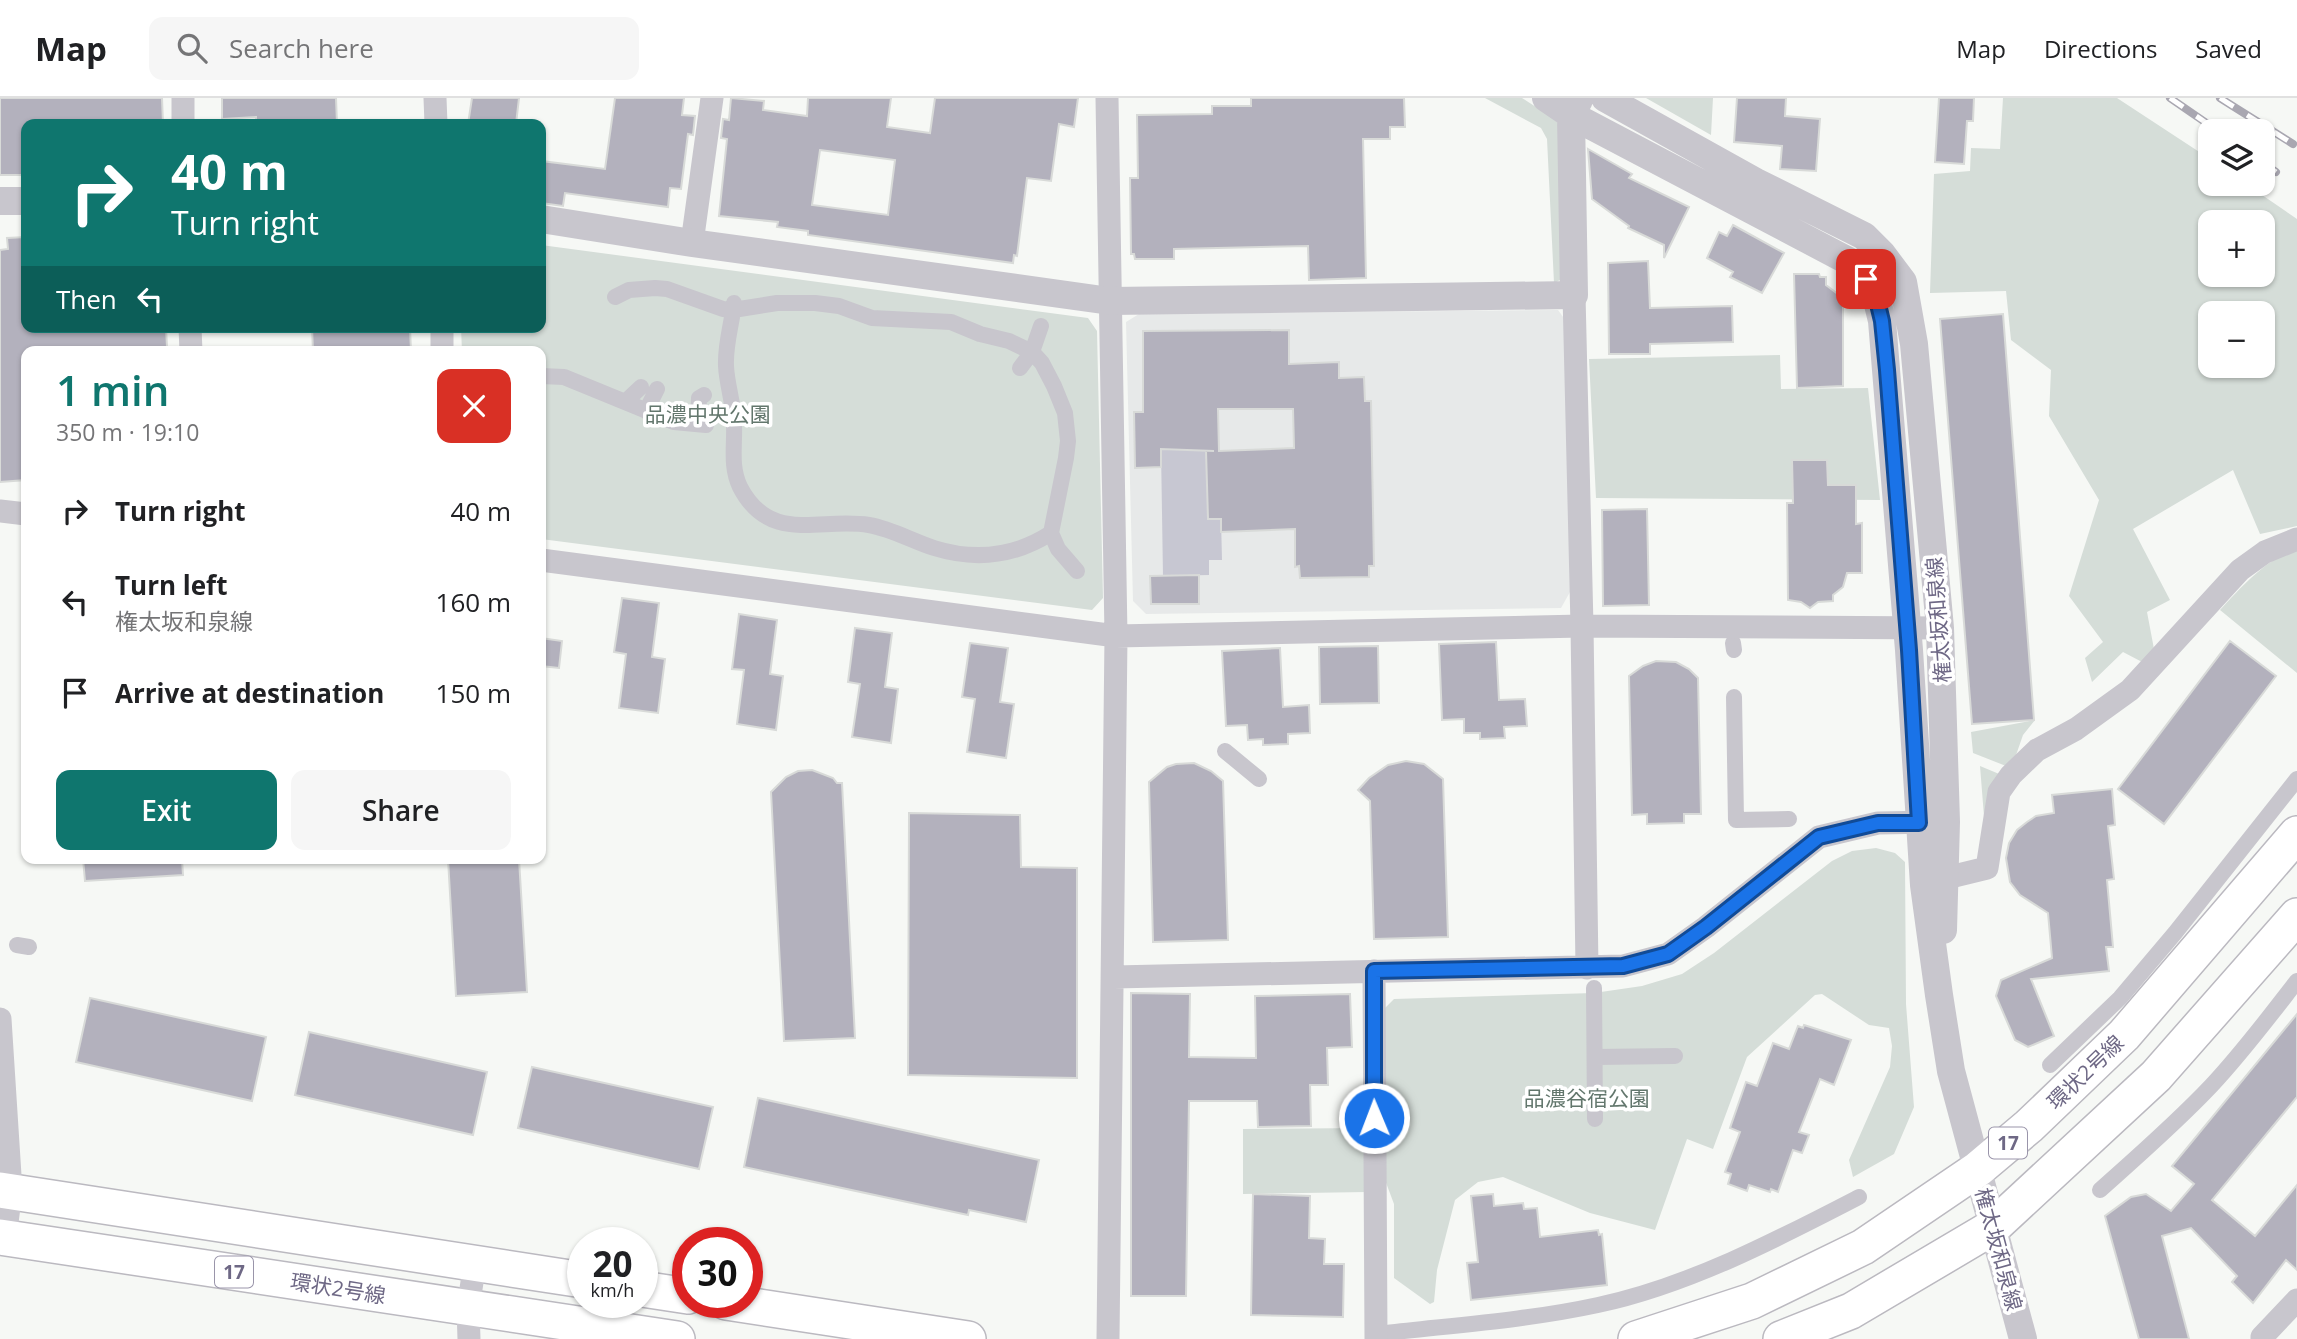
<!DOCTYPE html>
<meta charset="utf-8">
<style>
:root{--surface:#fff;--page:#f6f6f6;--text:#202124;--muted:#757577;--line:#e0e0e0;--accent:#0f766e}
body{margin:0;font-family:"Open Sans","Noto Sans JP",sans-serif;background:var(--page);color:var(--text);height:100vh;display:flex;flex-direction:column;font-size:26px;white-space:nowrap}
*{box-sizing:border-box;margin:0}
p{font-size:23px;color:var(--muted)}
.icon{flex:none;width:38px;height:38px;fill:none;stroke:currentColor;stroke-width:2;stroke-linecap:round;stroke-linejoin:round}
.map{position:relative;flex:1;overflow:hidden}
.drawer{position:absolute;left:21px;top:248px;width:525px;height:518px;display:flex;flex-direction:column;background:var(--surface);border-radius:14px;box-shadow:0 2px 5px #0004}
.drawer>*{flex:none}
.hud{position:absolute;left:21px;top:21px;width:525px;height:214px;border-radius:14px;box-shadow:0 2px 5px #0004;background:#0f766e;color:#fff;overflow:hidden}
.tools{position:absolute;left:2198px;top:21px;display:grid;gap:14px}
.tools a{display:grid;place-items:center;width:77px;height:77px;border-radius:14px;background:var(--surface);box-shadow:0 2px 5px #0004;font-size:35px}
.speed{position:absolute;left:567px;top:1129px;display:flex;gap:14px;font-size:35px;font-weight:700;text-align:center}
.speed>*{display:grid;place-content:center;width:91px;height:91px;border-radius:50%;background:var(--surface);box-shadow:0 2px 5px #0004;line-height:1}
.speed small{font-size:18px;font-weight:400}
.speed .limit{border:10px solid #d22;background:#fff;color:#111}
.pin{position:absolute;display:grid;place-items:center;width:60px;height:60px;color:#fff;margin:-30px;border-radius:14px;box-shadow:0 4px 10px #0006}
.me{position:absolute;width:77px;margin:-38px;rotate:359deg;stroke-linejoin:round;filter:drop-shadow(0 0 5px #0008)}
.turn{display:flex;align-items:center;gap:24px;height:147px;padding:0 35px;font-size:32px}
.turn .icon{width:91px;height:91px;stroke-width:2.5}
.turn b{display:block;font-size:49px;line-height:60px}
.then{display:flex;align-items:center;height:66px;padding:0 35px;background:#0003;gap:14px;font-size:26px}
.round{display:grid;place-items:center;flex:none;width:74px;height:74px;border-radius:14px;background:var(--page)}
.summary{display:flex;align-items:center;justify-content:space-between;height:119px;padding:0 35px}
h1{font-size:42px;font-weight:600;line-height:52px;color:var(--accent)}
.cta{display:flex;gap:14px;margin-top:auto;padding:14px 35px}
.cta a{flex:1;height:80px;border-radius:14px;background:var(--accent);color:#fff;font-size:28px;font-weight:600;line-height:80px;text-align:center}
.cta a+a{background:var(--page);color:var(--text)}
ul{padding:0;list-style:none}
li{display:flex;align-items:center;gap:21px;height:91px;padding:0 35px}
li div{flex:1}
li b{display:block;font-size:26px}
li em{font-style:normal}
header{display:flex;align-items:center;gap:42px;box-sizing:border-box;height:98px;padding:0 35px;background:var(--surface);border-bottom:2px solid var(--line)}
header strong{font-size:33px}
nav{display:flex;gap:38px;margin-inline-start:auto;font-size:24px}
.search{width:490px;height:63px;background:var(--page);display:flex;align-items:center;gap:18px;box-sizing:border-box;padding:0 24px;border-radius:14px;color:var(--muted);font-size:26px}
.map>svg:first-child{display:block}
.built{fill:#e7e9e9}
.green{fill:#d5ddd8;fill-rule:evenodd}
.water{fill:#c7c7d2}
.building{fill:#b3b1bd;stroke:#d8dad8;stroke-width:2;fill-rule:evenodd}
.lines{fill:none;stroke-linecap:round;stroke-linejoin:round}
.primary-casing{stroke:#bbb9c0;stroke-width:38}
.pedestrian{stroke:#c8c6cd;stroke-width:16}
.minor{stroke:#c8c6cd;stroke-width:23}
.tertiary{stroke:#c8c6cd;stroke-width:28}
.primary{stroke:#fff;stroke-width:35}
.rail-casing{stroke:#a9a7b1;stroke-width:8}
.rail{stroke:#fff;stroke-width:5;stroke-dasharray:16;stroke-linecap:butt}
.route-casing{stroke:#114b97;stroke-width:18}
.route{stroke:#1a73e8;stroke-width:12}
.labels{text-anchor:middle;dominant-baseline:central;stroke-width:7;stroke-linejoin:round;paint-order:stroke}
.shield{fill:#fff;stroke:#9a95aa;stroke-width:2}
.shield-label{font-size:19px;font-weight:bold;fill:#6e6885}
.park-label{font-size:21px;fill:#63776d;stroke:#fff}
.street-label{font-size:21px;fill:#6e6885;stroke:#fff}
</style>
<header>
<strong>Map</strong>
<div class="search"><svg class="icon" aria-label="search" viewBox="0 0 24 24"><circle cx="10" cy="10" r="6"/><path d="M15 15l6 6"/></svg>Search here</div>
<nav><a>Map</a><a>Directions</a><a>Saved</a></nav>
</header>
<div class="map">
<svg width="2297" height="1241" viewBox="0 0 2297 1241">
<rect width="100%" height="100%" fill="#f6f8f5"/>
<!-- built -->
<path class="built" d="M1558 212 1566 223 1570 494 1561 510 1146 516 1133 503 1126 224 1139 216Z"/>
<!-- green -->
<path class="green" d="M1485 0H1522L1556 22 1560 31 1562 181 1554 185 1547 41 1541 30Z
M1646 0H1713L1711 37Z
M2003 0H2117L2210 61V86H2246L2297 121V428L2260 436 2233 372 2133 431 2170 502 2147 514 2154 551 2144 565 2123 554 2092 584 2085 560 2103 544 2069 498 2099 402 2049 318 2051 272 2011 242 2006 193 1930 195 1934 76 1970 73 1971 50 2000 51ZM2210 124H2263V177H2210ZM2210 215H2263V268H2210Z
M541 147 1088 220 1097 233 1103 500 1092 512 541 441V254H462L461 229H541Z
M1780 257 1781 291 1868 290 1880 402 1596 400 1589 261Z
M2297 449V575L2220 512C2245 485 2263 465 2297 449Z
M2035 622 2023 637 2015 660 2006 668 1973 655 1971 634Z
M1980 668 2004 678 1987 756Z
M1876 750 1895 755 1905 764 1906 906 1914 1009 1894 1056 1853 1079 1849 1062 1890 969 1892 948 1889 930 1869 927 1822 896 1815 897 1747 959 1713 1051 1687 1041 1655 1132 1590 1115 1503 1079 1478 1084 1455 1102 1437 1172 1434 1204 1430 1206 1394 1180V1106L1385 1082 1381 914 1394 901 1594 895 1642 888 1682 876 1714 855 1832 763 1852 753Z
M1366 1030 1367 1094 1243 1096V1031Z"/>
<!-- water -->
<path class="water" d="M1206 349 1208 421H1221L1222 462H1209V477L1163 478 1161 351Z"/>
<!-- building -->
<path class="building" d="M0 0H162L163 26H26V77H0Z
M222 0H336L337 26H256V19L222 21Z
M472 0H519L516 26H468Z
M615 0H684L682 17 695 18 693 37 688 36 681 91 670 90 668 109 565 95 563 108 541 105V63L605 71Z
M731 0 764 3 763 12 807 18 808 0H891L887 29 930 35 935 0H1078L1074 29 1059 26 1051 83 1027 80 1017 158 1014 157 1013 165 808 137V133L777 129 778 124 719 118 727 41 721 40 723 21 729 22ZM820 52 895 62 888 117 812 107Z
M1251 0H1404L1405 29H1390V41H1363L1366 180 1309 182 1308 148 1174 151V161H1135L1134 156H1131L1130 80H1138L1137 17 1212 16V8H1251Z
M1737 0H1786L1785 18 1820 21 1816 73 1780 71 1782 48 1734 44Z
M1939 0H1974L1973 23H1967L1964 66 1935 64Z
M1588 51 1632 76 1629 80 1689 109 1664 160V147L1628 130 1629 128 1592 101Z
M1733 127 1784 155 1762 195 1730 179 1733 174 1707 160 1719 134 1727 138Z
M26 139V229H166L167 249 114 250V254H26V382L0 384V152L8 151 7 140Z
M1648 163 1650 210 1732 208 1733 244 1650 246V256H1609L1608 165Z
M1794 176H1819L1820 179H1826V187L1843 200V288L1797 290Z
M2003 216 2034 622 1972 626 1940 221Z
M312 229H410L411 254H313Z
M1289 232V266L1339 264V280L1364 279 1365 303H1371L1374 468H1369V479L1300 480 1299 468 1295 469V431L1221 434V421H1208L1206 353H1214L1161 351V369L1135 370 1134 314H1143V233ZM1218 311H1293L1294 350 1219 353Z
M1792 362H1827L1828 387H1856V426L1862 425V475H1847L1843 489 1833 497V503L1818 504 1810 510 1801 504 1788 502 1787 405H1793Z
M1647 411 1649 507 1603 508 1602 412Z
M1199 477V506H1151L1150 478Z
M622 500 659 505 652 559 665 561 658 615 619 610 626 556 614 554Z
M739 516 777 522 770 576 783 578 776 632 737 626 744 572 732 571Z
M855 530 892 535 885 589 898 591 891 645 852 639 860 586 848 584Z
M541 540 562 543 559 570 541 568Z
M2230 543 2276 578 2164 726 2118 691Z
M1496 544 1499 602 1525 601 1527 628 1504 629 1505 640 1480 641V635H1464V621L1442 622 1439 546Z
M970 545 1008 550 1000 604 1014 606 1006 660 967 654 975 601 962 599Z
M1378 548 1379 605 1320 606 1319 549Z
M1280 550 1283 609 1309 607 1310 635 1288 636V646L1263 647V641L1248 642 1247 627 1226 628 1222 553Z
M1656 563 1676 564 1689 571 1698 580 1701 716H1684V725L1647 726V716L1632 717 1629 578 1643 568Z
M1406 663 1424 666 1443 681 1448 839 1374 841 1370 703 1358 692 1369 680 1388 667Z
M1194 665 1211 673 1223 683 1228 842 1153 844 1149 684 1167 669 1176 666Z
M812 672 833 680 837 685H842L855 940 784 943 771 694 786 679 798 673Z
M2112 691 2115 727 2108 728 2114 781 2107 782 2113 849H2106L2109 873 2031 881 2054 938 2028 949 2015 942 1996 898 2001 882 2052 860 2048 815 2020 797 2010 784 2006 760 2009 745 2017 732 2027 724 2036 718 2054 715 2052 697Z
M909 715 1020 717 1021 769 1077 770V980L908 977Z
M83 761H182L183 777 85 783Z
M448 761H519L527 894 456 898Z
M1131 895 1190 896 1189 959 1256 960 1255 898 1350 896 1352 949 1327 950 1328 987H1310L1311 1028 1258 1029 1257 1003H1189L1186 1198H1131Z
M90 900 266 939 252 1003 76 964Z
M2297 916V999L2212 1102 2255 1138 2297 1087V1172L2286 1162 2253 1205 2232 1184 2237 1178 2191 1130 2162 1138 2189 1241H2139L2105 1118 2131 1099 2146 1096 2171 1113 2194 1086 2172 1068Z
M1804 927 1851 942 1834 987 1820 981 1799 1034 1809 1037 1802 1055 1793 1052 1778 1094 1771 1091 1770 1094 1749 1087 1747 1093 1728 1086 1731 1076 1725 1074 1740 1034 1730 1030 1746 984 1757 988 1773 945 1789 951 1798 928 1803 930Z
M309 934 487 974 473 1037 295 997Z
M532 969 713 1009 699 1071 518 1030Z
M758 1000 1039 1062 1026 1124 969 1112 968 1117 744 1069Z
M1253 1096 1310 1098 1309 1140 1325 1141 1324 1166H1344L1343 1219 1251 1217Z
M1493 1096 1494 1108 1523 1105 1524 1111 1537 1110 1540 1139 1598 1132 1599 1137 1602 1136 1607 1187 1471 1202 1467 1165 1478 1164 1471 1098Z"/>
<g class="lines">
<!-- primary casing -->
<g class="primary-casing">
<path id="primary" d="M0 1092 583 1182
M0 1139 677 1241
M642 1191 688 1198
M726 1204 968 1241
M1636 1241 1752 1203 1863 1149 1978 1071 2029 1028 2124 937 2297 736
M1781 1241 1851 1213 1993 1129 2156 978 2297 818"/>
</g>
<!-- pedestrian -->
<path class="pedestrian" d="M615 199 629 192 655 190 667 191 723 211 733 212 777 205H815L839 208 872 220 951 224 980 236 1009 243 1032 254 1042 265 1054 288 1065 315 1068 343 1066 360 1051 435 1058 451 1077 473
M734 205C732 226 725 246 726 268 727 288 734 306 734 326 735 348 730 368 740 389 770 447 820 419 869 427 892 431 912 443 934 450 976 463 1014 459 1051 435
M1020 270 1032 254 1041 228
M541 278 564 279 674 324 706 327
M625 304 641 289
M646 313 657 291
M698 326 699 300 704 297
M1733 545 1734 552
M1734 599 1736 722 1789 721
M1225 653 1259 681
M17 847 29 849
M1594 890 1595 1021
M1595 959 1675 958
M2050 967 2120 900 2175 835 2297 681
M2100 1092C2138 1058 2176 1025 2211 988 2242 955 2269 919 2297 883
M1386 1235C1456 1227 1529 1222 1598 1207 1688 1188 1778 1141 1859 1099"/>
<!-- minor -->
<path class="minor" d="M183 0V26
M435 0 436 26
M1107 0 1116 538 1108 1241
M692 145 712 0
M1574 197 1582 528 1587 870
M190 229 191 254
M442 229V254
M0 413 26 416
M541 462 1116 538 1582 528 1940 530
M1946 780 1987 770 1999 694 2011 677 2037 652 2076 631 2130 592 2240 472 2265 454 2297 441
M1374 873 1376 1241
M1114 879 1623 868 1668 856 1706 829 1819 739 1878 725 1936 724
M0 921 11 1093 5 1140
M469 1241 468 1210 475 1165
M2262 1241V1239L2297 1202"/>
<!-- tertiary -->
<path class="tertiary" d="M1546 0 1571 17 1856 167 1875 194 1882 223 1909 552 1924 787 1939 897 1951 973 2023 1241
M1605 0 1756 84 1864 138 1882 156 1903 184 1914 246 1940 530 1946 724 1943 832
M0 103H26
M541 121 692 145 1110 203 1574 197 1571 17 1579 2"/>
<!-- primary -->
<use href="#primary" class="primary"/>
<!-- rail casing -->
<g class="rail-casing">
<path id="rail" d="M2170 0 2218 33
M2220 0 2293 46
M2263 65 2276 74"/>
</g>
<!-- rail -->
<use href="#rail" class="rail"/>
</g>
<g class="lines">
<!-- route casing -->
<g class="route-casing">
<path id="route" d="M1374 1020V873L1623 868 1668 856 1706 829 1819 739 1878 725H1919L1909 552 1887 272 1882 223 1875 194 1866 181"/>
</g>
<!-- route -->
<use href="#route" class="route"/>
</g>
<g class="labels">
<!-- shield labels -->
<g class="shield">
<rect x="1989" y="1029.5" width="38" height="31" rx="5"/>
<rect x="215" y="1158.5" width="38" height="31" rx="5"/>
</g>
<g class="shield-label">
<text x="2008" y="1045">17</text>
<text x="234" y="1174">17</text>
</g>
<!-- park labels -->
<g class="park-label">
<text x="708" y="316">品濃中央公園</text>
<text x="1587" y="1000">品濃谷宿公園</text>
</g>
<!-- street labels -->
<g class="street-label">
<text transform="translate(1938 522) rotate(-94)">権太坂和泉線</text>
<text transform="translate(2085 974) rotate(-44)">環状2号線</text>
<text transform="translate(1999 1151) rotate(75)">権太坂和泉線</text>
<text transform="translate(338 1190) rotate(9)">環状2号線</text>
</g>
</g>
</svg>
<div class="tools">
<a><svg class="icon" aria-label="layers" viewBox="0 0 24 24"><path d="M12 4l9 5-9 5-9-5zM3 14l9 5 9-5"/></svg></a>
<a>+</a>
<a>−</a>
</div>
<div class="speed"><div>20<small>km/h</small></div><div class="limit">30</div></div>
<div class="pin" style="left:1866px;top:181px;background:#d93025"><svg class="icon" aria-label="arrive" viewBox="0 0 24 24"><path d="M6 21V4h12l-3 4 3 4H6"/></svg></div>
<svg class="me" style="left:1374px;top:1020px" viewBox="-20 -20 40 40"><circle r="17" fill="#1a73e8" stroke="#fff" stroke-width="3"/><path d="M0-11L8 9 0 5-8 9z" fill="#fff"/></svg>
<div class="hud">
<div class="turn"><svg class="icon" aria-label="right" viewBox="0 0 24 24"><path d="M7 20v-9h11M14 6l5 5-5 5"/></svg><div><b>40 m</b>Turn right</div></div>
<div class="then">Then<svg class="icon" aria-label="left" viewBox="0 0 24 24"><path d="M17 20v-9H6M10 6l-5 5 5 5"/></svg></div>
</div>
<section class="drawer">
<div class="summary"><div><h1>1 min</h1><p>350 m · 19:10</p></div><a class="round" style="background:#d93025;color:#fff"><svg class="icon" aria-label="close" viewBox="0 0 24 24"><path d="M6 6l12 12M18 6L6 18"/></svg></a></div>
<ul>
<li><svg class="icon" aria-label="right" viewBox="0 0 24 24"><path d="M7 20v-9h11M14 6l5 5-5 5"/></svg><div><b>Turn right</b></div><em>40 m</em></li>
<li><svg class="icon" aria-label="left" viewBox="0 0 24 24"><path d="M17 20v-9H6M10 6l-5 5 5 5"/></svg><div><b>Turn left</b><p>権太坂和泉線</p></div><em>160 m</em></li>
<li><svg class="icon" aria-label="arrive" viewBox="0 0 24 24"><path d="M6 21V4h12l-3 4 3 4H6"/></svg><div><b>Arrive at destination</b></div><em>150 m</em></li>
</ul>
<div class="cta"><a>Exit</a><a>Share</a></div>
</section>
</div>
